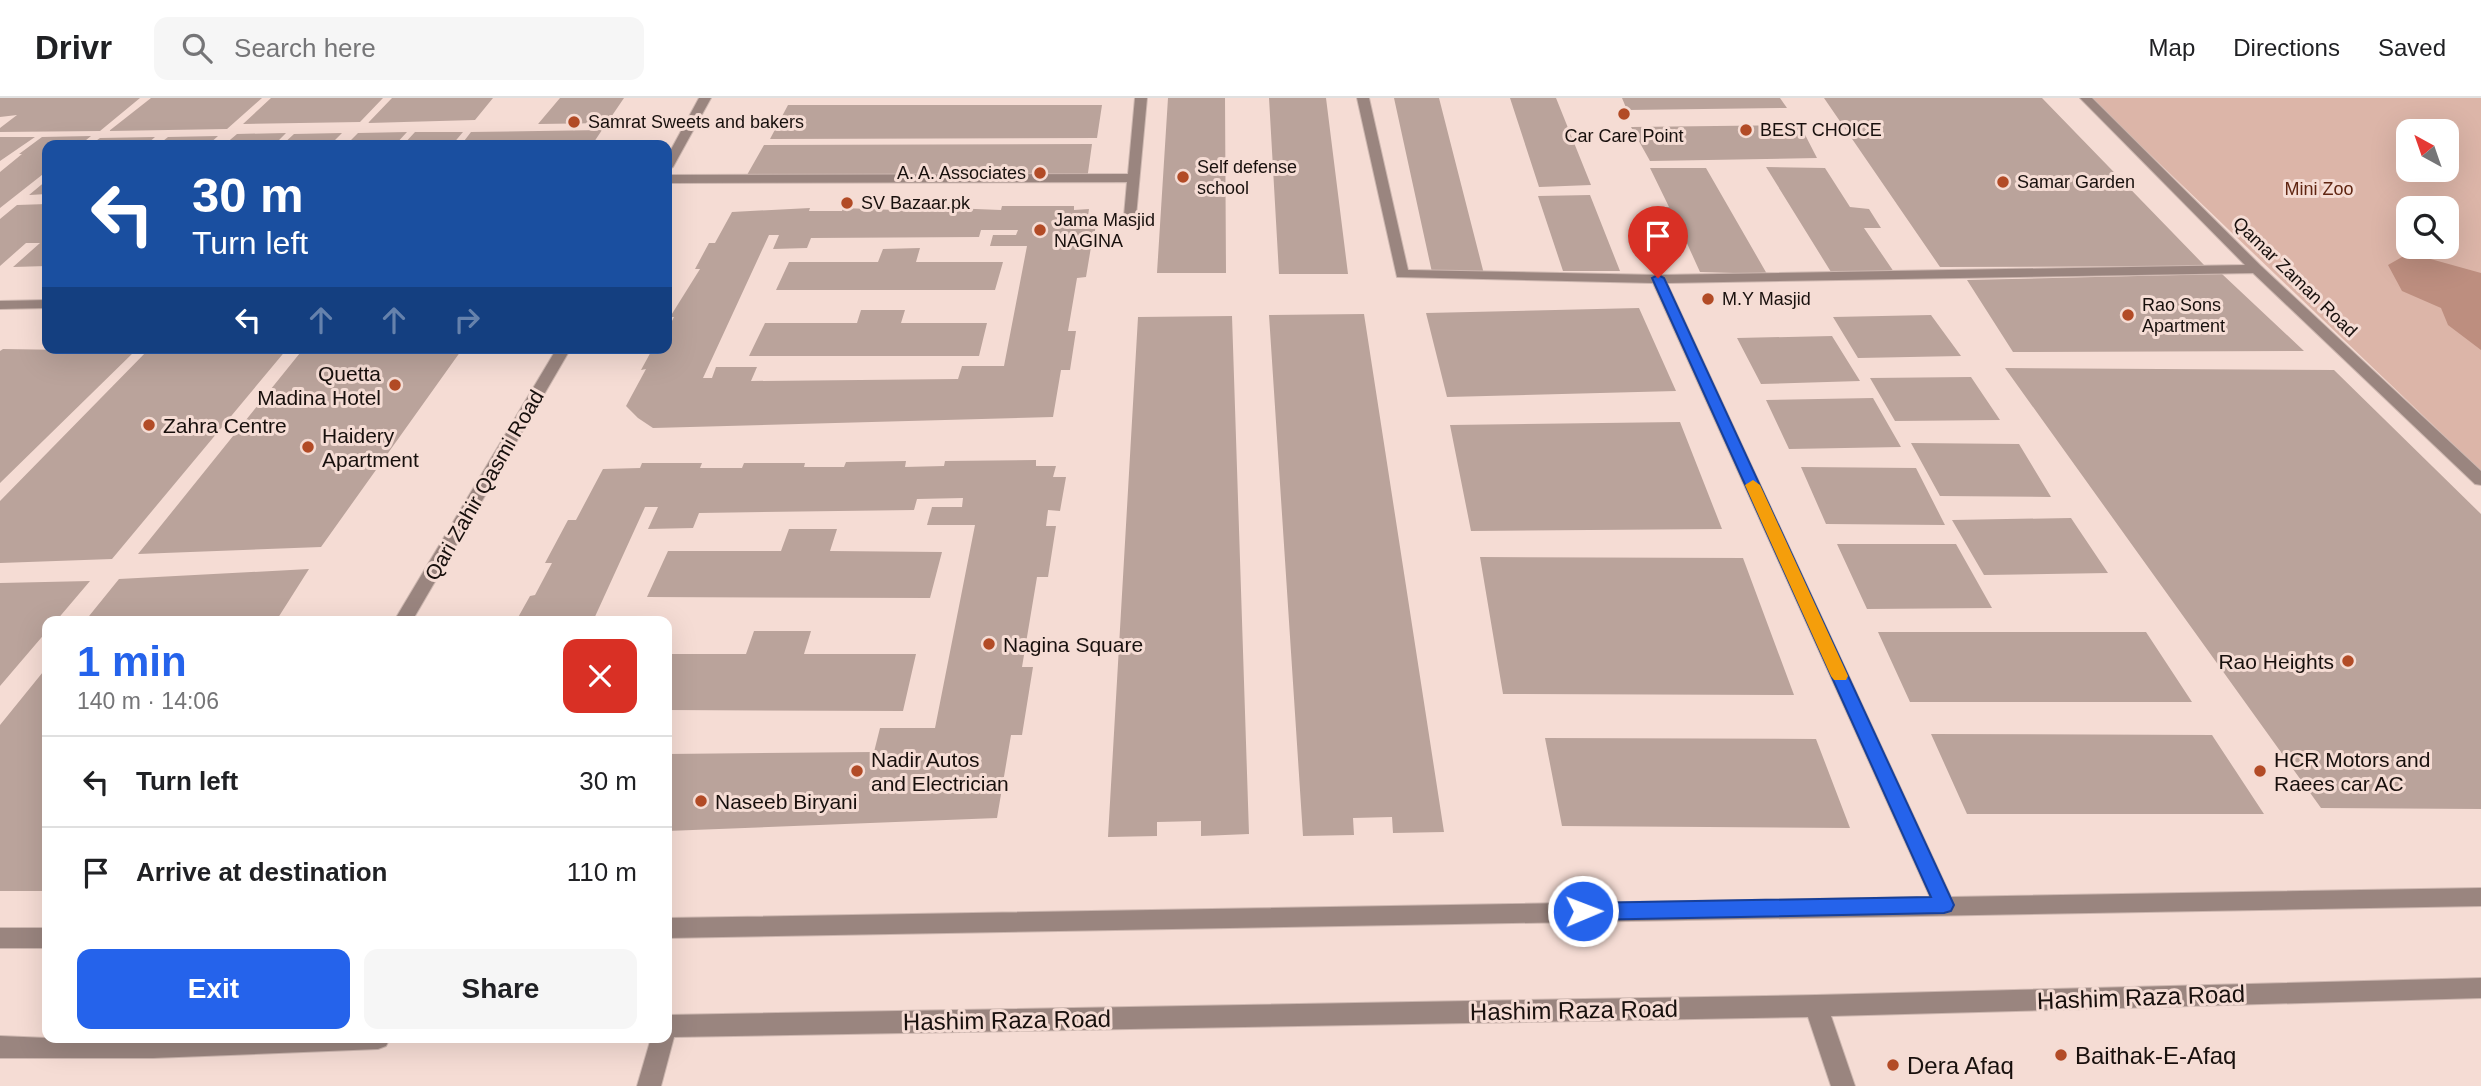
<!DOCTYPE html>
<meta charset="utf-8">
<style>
:root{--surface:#fff;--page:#f6f6f6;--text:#202124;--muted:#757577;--line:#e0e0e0;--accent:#2563eb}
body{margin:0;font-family:Arial,sans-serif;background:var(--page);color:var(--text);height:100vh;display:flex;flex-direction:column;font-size:26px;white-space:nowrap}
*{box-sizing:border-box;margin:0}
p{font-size:23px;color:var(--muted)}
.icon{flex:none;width:38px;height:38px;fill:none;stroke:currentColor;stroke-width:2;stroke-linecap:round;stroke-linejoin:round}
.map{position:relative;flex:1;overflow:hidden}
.details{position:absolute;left:42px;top:518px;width:630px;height:427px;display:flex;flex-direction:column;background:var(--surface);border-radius:14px;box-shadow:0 7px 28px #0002}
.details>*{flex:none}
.guide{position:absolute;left:42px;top:42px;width:630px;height:214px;border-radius:14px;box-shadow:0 7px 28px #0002;background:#1a4fa0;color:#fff;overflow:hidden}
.needle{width:46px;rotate:320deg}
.tools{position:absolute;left:2396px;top:21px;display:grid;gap:14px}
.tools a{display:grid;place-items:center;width:63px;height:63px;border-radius:14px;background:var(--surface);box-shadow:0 7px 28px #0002;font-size:35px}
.pin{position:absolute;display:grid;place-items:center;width:60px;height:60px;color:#fff;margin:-72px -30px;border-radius:50% 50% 50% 0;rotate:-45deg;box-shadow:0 0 7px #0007}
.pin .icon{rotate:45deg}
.me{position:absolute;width:77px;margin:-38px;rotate:89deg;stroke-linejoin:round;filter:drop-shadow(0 0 5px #0008)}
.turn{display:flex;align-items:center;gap:24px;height:147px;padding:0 35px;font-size:32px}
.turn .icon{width:91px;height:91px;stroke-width:2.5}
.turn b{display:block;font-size:49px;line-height:60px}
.lanes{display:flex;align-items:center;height:66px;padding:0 35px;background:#0003;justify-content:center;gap:35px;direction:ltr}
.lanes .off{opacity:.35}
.round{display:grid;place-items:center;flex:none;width:74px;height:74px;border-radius:14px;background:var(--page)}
.summary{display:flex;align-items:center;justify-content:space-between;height:119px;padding:0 35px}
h1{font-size:42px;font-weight:600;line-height:52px;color:var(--accent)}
.primary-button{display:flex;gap:14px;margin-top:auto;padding:14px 35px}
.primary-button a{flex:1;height:80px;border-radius:14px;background:var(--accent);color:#fff;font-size:28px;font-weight:600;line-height:80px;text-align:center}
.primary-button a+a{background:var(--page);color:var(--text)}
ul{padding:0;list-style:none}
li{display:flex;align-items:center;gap:21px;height:91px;padding:0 35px;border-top:2px solid var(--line)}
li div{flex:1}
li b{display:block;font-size:26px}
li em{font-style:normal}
header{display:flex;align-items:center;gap:42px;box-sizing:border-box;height:98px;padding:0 35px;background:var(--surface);border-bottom:2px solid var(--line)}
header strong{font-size:33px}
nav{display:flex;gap:38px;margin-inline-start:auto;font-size:24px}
.search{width:490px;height:63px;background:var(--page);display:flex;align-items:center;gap:18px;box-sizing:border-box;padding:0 24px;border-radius:14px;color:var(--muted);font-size:26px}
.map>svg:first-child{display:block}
.green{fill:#dcb5a8;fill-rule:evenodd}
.water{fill:#bd8e7f}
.building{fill:#baa39b;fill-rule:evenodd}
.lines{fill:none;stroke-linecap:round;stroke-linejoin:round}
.minor-casing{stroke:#cdb7b0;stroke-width:2}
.minor{fill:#9a857f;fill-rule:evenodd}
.route{fill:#2563eb;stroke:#184099;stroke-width:2}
.slow{fill:#f59e0b}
.poi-dot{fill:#b24b26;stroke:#f5dcd4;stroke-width:2.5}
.labels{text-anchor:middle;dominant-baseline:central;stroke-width:6;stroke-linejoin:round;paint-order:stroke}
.far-poi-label{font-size:18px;fill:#18100d;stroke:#f5dcd4;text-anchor:start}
.far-park-label{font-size:18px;fill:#602511;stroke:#f5dcd4}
.far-street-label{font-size:18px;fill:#18100d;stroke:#f5dcd4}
.poi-label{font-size:21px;fill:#18100d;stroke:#f5dcd4;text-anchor:start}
.street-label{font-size:21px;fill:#18100d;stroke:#f5dcd4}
.near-street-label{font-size:24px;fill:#18100d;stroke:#f5dcd4}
.near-poi-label{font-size:24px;fill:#18100d;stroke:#f5dcd4;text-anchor:start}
</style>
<header>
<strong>Drivr</strong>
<div class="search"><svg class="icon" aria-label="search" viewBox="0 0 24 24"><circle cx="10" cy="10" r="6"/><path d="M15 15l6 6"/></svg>Search here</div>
<nav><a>Map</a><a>Directions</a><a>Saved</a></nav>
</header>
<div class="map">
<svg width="2481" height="988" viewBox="0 0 2481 988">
<rect width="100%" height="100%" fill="#f5dcd4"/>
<!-- green -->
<path class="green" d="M2091 0H2481V373ZM2408 33H2446V72H2408ZM2408 110H2446V149H2408Z"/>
<!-- water -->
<path class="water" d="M2409 155 2481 175V252L2448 227 2441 210 2402 193 2388 167Z"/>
<!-- building -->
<path class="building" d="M0 0H140L100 33 0 34V30L17 17 0 19Z
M151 0H262L227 31 109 33Z
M271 0H383L360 24 243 26Z
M392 0H493L475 22 368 25Z
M560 0H624L607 25 538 26Z
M1168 0H1225L1226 175H1157Z
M1269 0H1326L1348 176H1279Z
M1394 0H1439L1484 176 1433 179Z
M1510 0H1556L1591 87 1539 89Z
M1622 0H1780L1787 10 1627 12Z
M1824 0H2042L2205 168 1940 169Z
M788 7H1102L1097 40 770 41Z
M1800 27 1817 60 1650 63 1631 29Z
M602 32 592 47H461L471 34Z
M407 34 395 47H346L358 35Z
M415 34H463L452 47H403Z
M286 35 274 47H224L237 36Z
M342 35 330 47H282L294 36Z
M91 38 80 47H47V73L0 110V74L22 56H19L42 39Z
M218 38 208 47H158L168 39Z
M0 39H35L0 63Z
M155 39 146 47H90L100 40Z
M1092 46 1087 82 743 84 764 47Z
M1766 69 1825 70 1850 109 1869 111 1881 130H1864L1894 174H1831Z
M1650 70H1706L1767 176 1700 174 1680 130 1661 128 1652 109H1669Z
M47 82V96L29 97Z
M1590 97 1620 173H1563L1538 98Z
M47 106V168L13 169 40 145H26L0 168V121L17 107Z
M1002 108H1074V112L1089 111 1088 118 1097 119 1094 139H1084L1082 149H1091L1086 179 1077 180 1068 233H1076L1070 272H1061L1053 319 653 330 638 320 626 308 646 271 641 272 653 250H667V233L674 219H670L700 171H695L709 145H715L732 114 810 110 809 113H842L843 110 923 113 924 109 1001 112ZM981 132H1018L1016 137H993L990 148H1027L1004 268H962L958 281 751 283 757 269H716L712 280H703L769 137H779L773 151 807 150 811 140 979 139Z
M920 150 916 164H1003L995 192H776L789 164H878L883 151Z
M2222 176 2304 253 2013 254 1967 182Z
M1639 210 1676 293 1447 299 1426 215Z
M861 212H905L901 225H987L979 258H749L765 225H857Z
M1364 216 1444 734 1393 735 1392 719 1353 720 1354 737 1303 738 1269 217Z
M1931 217 1961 258 1858 260 1833 219Z
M1232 218 1249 736 1201 738V723L1157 724V738L1108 739 1138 219Z
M1832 238 1860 283 1761 286 1737 240Z
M304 250H463L321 449 138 456Z
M3 251 135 253 0 385V253Z
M149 251H287L112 461 0 465V403Z
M2005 270 2334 272 2481 416V711L2321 710Z
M1971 279 2000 322 1895 323 1870 280Z
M1873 300 1901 349 1789 351 1766 302Z
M1680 324 1722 431 1471 433 1450 327Z
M1911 345 2019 346 2051 399 1940 398Z
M1036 362V368H1056L1053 379H1066L1060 413 1048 412 1046 428H1056L1048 479H1037L1022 569H1033L1022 637H1011L997 720 667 733V656L874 654 880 630H935L975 427H927L932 409H962L963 400 917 401 914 412 699 415 693 430 648 431 658 409H645L593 523H516L530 498 535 497 552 465H545L568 422H576L603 371 640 370 642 365H702L700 370H742L744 365H805L804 369H844L846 364 906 363 905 369 944 368 945 363Z
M1801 369 1916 370 1945 427 1826 426Z
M2071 420 2108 475 1984 477 1952 422Z
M789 431H837L830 453 942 454 930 500 647 499 668 453H781Z
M1837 446H1956L1992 510 1867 511Z
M1480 459 1743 460 1794 597 1503 596Z
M309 471 276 523H85L119 481Z
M90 483 56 523H47V533L0 588V485Z
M754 533H811L804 556H916L903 613 667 612V556H746Z
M1878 534H2146L2192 604H1910Z
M47 569V793H0V627Z
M1931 636 2212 637 2264 716H1967Z
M1545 640 1816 641 1850 730 1562 728Z"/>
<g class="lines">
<!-- minor casing -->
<g class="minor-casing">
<path id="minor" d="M699 0H711L673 69 667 73V59Z
M1135 0H1147L1136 118 1130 122 1124 118 1127 84 667 85V77L1128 76Z
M1357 0H1369L1408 172 1658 177 2245 167 2080 0H2092L2261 168 2481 373V387L2475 386 2253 175 1667 185 1951 799 2481 790V808L667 840V820L1930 799 1653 185 1397 179Z
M47 202V210L0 211V203Z
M557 250H571L412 523H394Z
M0 830H47V850H0Z
M2481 880V900L1831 918 1855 988H1831L1808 919 674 939 661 988H637L651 940H667V917L1816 897Z
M0 938 47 940H390L386 948 378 951 153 960H0Z"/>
</g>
<!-- minor -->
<use href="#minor" class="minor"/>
</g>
<!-- route -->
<path class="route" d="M1658 177 1664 180 1954 807 1951 813 1944 815 1583 822 1576 820 1573 813 1576 807 1583 805 1931 799 1652 180Z"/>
<!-- slow -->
<path class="slow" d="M1753 382 1760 387 1848 578 1846 582H1834L1831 578 1745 387Z"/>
<!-- markers -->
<g class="poi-dot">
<circle cx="1624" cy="16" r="7"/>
<circle cx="574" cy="24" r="7"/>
<circle cx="1746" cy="32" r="7"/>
<circle cx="1040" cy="75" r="7"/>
<circle cx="1183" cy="79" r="7"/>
<circle cx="2003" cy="84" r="7"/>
<circle cx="847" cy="105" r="7"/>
<circle cx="1040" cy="132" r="7"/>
<circle cx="1708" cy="201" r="7"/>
<circle cx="2128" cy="217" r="7"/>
<circle cx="395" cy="287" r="7"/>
<circle cx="149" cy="327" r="7"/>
<circle cx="308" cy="349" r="7"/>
<circle cx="989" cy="546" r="7"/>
<circle cx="2348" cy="563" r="7"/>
<circle cx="857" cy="673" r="7"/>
<circle cx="2260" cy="673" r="7"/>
<circle cx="701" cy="703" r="7"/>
<circle cx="2061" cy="957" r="7"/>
<circle cx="1893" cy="967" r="7"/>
</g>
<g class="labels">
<!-- far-poi labels -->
<g class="far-poi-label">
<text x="588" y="24">Samrat Sweets and bakers</text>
<text x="1760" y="32">BEST CHOICE</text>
<text x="1624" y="38" text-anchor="middle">Car Care Point</text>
<text x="1197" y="69">Self defense<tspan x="1197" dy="21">school</tspan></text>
<text x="1026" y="75" text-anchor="end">A. A. Associates</text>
<text x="2017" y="84">Samar Garden</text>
<text x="861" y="105">SV Bazaar.pk</text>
<text x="1054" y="122">Jama Masjid<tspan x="1054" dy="21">NAGINA</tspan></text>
<text x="1722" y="201">M.Y Masjid</text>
<text x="2142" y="207">Rao Sons<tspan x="2142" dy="21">Apartment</tspan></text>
</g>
<!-- far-park labels -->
<g class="far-park-label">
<text x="2319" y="91">Mini Zoo</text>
</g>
<!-- far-street labels -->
<g class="far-street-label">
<text transform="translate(2295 179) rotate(44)">Qamar Zaman Road</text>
</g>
<!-- poi labels -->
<g class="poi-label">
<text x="381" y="275" text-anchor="end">Quetta<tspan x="381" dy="24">Madina Hotel</tspan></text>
<text x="163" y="327">Zahra Centre</text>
<text x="322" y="337">Haidery<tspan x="322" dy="24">Apartment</tspan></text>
<text x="1003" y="546">Nagina Square</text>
<text x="2334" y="563" text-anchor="end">Rao Heights</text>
<text x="871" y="661">Nadir Autos<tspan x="871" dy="24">and Electrician</tspan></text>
<text x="2274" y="661">HCR Motors and<tspan x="2274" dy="24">Raees car AC</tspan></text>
<text x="715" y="703">Naseeb Biryani</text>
</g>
<!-- street labels -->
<g class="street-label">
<text transform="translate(484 387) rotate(-60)">Qari Zahir Qasmi Road</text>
</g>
<!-- near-street labels -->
<g class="near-street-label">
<text transform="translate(2141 899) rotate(-2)">Hashim Raza Road</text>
<text transform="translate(1574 912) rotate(-1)">Hashim Raza Road</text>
<text transform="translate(1007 922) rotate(-1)">Hashim Raza Road</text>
</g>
<!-- near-poi labels -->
<g class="near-poi-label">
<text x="2075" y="957">Baithak-E-Afaq</text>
<text x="1907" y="967">Dera Afaq</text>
</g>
</g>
</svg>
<div class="tools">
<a><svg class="needle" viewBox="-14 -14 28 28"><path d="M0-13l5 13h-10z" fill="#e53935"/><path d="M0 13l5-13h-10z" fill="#757577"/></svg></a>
<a><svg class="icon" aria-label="search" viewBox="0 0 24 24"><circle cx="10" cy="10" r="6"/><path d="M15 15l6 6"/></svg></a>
</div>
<div class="pin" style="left:1658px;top:180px;background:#d93025"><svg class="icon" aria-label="arrive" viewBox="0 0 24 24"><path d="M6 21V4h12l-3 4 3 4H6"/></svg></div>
<svg class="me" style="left:1583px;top:813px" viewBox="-20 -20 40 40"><circle r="17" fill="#2563eb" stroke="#fff" stroke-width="3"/><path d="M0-11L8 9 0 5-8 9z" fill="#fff"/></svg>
<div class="guide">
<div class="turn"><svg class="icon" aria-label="left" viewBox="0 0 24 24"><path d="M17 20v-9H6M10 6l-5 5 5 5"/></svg><div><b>30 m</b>Turn left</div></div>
<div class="lanes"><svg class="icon" aria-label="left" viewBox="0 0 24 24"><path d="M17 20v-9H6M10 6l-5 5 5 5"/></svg><svg class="icon off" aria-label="ahead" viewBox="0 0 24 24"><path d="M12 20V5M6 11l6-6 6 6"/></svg><svg class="icon off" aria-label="ahead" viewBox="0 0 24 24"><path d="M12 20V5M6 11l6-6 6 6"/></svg><svg class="icon off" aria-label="right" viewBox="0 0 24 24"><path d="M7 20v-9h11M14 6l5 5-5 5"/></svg></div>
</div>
<section class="details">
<div class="summary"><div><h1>1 min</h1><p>140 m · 14:06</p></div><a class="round" style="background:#d93025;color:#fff"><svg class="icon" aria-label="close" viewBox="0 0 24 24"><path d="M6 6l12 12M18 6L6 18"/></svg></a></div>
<ul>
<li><svg class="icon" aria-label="left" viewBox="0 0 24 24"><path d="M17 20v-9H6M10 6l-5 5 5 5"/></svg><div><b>Turn left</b></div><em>30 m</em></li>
<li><svg class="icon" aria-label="arrive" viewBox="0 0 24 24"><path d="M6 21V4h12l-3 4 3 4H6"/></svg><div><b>Arrive at destination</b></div><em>110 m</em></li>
</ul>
<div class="primary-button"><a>Exit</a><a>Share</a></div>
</section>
</div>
